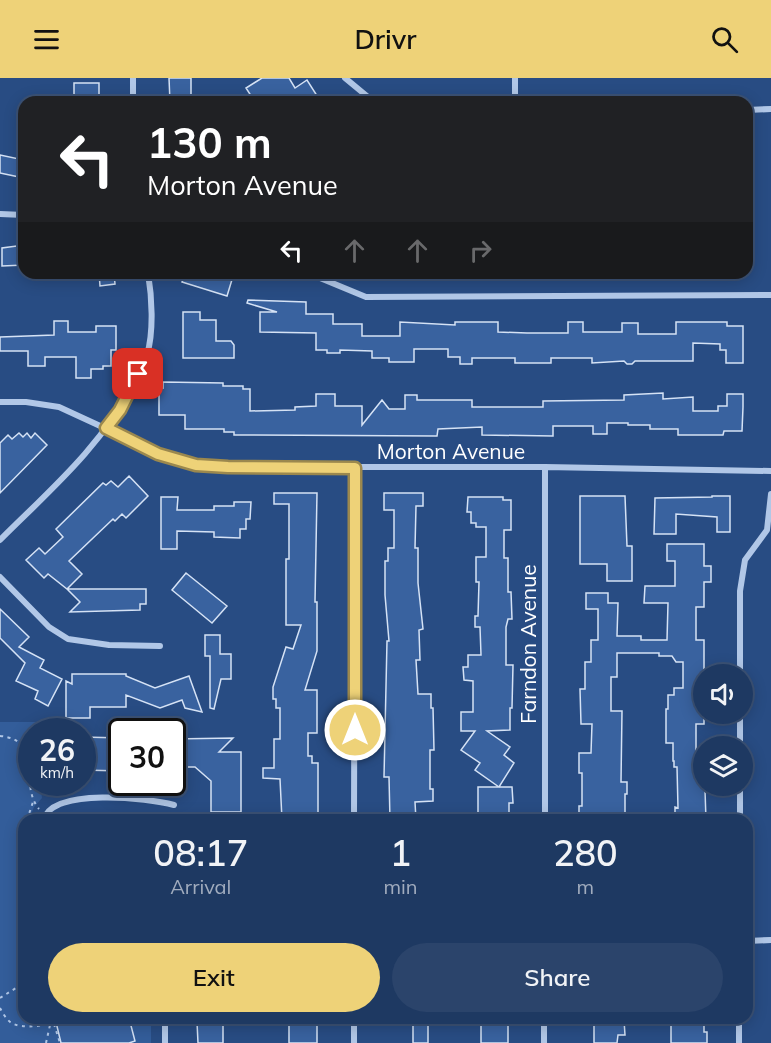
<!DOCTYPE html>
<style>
:root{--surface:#1e3962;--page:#2b446b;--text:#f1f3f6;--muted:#a1acbe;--line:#3c5377;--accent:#eed278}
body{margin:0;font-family:Mulish,sans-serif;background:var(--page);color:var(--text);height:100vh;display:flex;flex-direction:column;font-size:22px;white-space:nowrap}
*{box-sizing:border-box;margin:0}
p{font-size:20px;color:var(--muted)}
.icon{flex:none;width:33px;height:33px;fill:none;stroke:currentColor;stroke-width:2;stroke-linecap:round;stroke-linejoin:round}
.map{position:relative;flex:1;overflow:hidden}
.drawer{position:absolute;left:18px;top:736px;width:735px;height:210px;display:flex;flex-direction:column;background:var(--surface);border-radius:18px;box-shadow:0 3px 15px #0003,0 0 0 2px var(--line)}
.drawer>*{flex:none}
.guide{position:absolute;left:18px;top:18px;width:735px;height:183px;border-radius:18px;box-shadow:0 3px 15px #0003,0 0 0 2px var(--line);background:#202124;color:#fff;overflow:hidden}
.fabs{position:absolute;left:693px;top:586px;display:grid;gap:12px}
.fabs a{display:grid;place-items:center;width:60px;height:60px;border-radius:50%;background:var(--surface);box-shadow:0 3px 15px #0003,0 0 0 2px var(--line);font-size:30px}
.speed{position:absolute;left:18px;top:640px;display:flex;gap:12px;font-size:30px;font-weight:700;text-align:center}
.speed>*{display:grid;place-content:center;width:78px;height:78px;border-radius:50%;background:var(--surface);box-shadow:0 3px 15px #0003,0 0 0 2px var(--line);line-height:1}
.speed small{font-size:15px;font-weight:400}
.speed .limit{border:3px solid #111;border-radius:9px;background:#fff;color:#111}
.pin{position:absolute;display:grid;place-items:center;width:51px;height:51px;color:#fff;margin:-26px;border-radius:12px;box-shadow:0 3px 9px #0006}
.me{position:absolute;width:66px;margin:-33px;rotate:0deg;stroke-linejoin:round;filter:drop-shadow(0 0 4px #0008)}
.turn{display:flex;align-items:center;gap:21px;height:126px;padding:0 30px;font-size:27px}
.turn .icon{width:78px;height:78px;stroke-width:2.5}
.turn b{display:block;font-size:42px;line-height:51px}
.lanes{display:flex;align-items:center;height:57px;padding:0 30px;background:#0003;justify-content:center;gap:30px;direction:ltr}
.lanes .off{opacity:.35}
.eta{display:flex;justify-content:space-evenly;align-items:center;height:102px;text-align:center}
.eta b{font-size:36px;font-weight:600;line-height:42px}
.cta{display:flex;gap:12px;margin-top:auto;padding:12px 30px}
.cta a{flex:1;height:69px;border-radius:36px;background:var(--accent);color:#111;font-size:24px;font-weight:600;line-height:69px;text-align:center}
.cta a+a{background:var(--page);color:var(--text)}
header{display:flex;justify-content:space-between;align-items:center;height:78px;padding:0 30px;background:var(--accent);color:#111;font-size:27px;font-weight:600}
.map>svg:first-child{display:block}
.green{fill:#335d9a}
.building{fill:#39629f;stroke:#d5e2f5;stroke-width:1.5}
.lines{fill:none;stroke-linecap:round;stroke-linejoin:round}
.path{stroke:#b1c7e7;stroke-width:2;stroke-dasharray:3 4.5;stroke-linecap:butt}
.minor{stroke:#b1c7e7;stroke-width:6}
.route-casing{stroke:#9b884e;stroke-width:15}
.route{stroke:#eed278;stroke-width:10}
.labels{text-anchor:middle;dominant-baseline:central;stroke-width:6;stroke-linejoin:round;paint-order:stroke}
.street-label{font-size:21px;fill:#fff;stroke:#284c83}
</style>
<header><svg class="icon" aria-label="menu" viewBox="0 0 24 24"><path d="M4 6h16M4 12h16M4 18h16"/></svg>Drivr<svg class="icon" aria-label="search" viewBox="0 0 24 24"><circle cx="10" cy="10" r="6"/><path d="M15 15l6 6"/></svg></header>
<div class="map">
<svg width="771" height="965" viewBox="0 0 771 965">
<rect width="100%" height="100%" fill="#284c83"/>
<!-- green -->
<path class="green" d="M0 644H38V654H32V705H40L42 720 34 729 29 742H24V940L151 941V965H0Z"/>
<!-- building -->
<path class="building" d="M169 0H191V24H170Z
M262 0H289L295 10 307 2 321 24H255L246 10Z
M74 5H99V20H94V24H74Z
M0 77 24 82V100L0 95Z
M24 167V187L2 188V170Z
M99 195H114L115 206 100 208Z
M185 195H234L227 218 182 204Z
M248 222 306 224V236H333V246H362V258H400V244L455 247V244H498V254L527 255H568V244H583V254H622V245H638V256H676V244H727V248H743V285H726V272H720V266L693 265V283H635L632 286H627L624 283 592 285V280H551V285H515V280H472V286H460V279H448V271H414V284H389V280H372V273L340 272V275H327V272H316V255L260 254V234H277L247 225Z
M183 234H200V242H216V263H231L234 267V280H183Z
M54 243H68V254H96V248H116V272H111V288H103V291H91V300H76V279H45V288H28V273H0V259L54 257Z
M163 304 223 305V308H243V311H250V333L295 332V329L316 328V316H335V328H362V347L382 322 389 331H405V317H417V322H472V329H543V323L624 322V317L663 315V321L693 319V333H718V328H727V316H743V329L742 353H724L723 357H678V351H650V347H628V345H607V356H593V348H553V358L482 357V349L438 351 437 358 234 357V354H224V351H185V337H159V309L163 310Z
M19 355 23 359 27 355 31 360 35 355 47 367 0 415V365L8 357 12 361Z
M129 398 148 418 126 440 122 436 115 443 113 441 69 483 82 496 67 511 48 496 44 500 26 482 39 470 45 476 63 459 56 451 103 405 106 407 111 403 118 409Z
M274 415H317L315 524H317V573L305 612H317V655H308V678H312V685H318V742H282L280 701 263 700V690H274V661H280V630H276V621H273V609L286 569 293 571 301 547H286V481H289V426H274Z
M384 415H423V428H416L415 470H418V505L423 551 419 552 420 582H416L418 616H431V630H433L434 672H430V711H433V723L415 724 416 742H390L389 699H384L387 563H389L385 517V483H388V470H394V432H384Z
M580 418H625L627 468H632V503H607V486H580Z
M712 418H730V454H717V439L676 436V456H654L655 420 712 419Z
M161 419H178L177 432H214V428H234V424H251L250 441H246V451H240V460L214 459V454L177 453V471H161Z
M468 419H503V422H511V452H504V480H508V514H511L512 541H508L506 549V587H513L512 630H510V652L487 653 510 669 504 677 514 685 499 709 475 692 480 685 461 672 475 653H461V634H473V603L464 602 463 589H468V577H481L480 549H475V538H478L479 504H476V479H486V449H476V445H471V434H467Z
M667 466H704V488H711V504H704V529H696V562H704V646H696V682H704L706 742H675V729L678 730 677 689H674V683H673V665H666V631H668V617H674V610H683V584H676L672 578H659V575H617V599H611V633H622L621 704H627V716H625V742H579V728H582V695H579V675H591L592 646H581L580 611H585V584H591V562H598V531H586V515H608V525H618L617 558H641V562H667L668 525H644L645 508H675V483H667Z
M186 495 227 528 212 545 172 512Z
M67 511H146V526H140V532L70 534 80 524Z
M0 531 29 559 19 569 44 582 40 590 62 601 48 628 35 621 38 613 16 603 25 585 0 560Z
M205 557H220V576H231V601H221L214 631 210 630V578H205Z
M72 596H126V598L155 610 189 598 202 634 185 630 182 622 160 630 126 617V629H90V640H66V603L72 606Z
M82 659 122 660V693L82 692Z
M233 660 219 674H241V734H211V703L195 689H172V661Z
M478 709H512L513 725H509V742H478Z
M55 940H79V945L97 940H129L135 963 129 965H61Z
M289 940H317V965H289Z
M413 940H428V965H413Z
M481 940H508V965H481Z
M594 940 624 942 625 957H618L617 965H594Z
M690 943H704V954H707V965H671V945H690Z
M197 944H213V947H223V965H198Z"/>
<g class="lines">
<!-- path -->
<path class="path" d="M0 658C45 662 18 706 39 731
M27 742 33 724
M22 906 24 916
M0 920 24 905
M0 930C2 934 5 939 8 942 19 955 58 945 73 940
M54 946 60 965
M46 965 50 947"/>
<!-- minor -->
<path class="minor" d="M133 0V24
M345 0 368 19 380 24
M515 0V24
M747 32 771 31
M0 136 24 137
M308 195 366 219 771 217
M0 324H26L59 329 174 382 196 387 228 389H545L771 393
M0 462C49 413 102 368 133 306 138 297 144 287 147 277 154 253 152 219 148 195
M0 499 49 549 68 561 109 567 160 568
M740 597V513L745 482 767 452 771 416
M740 636V669
M740 708V742
M44 742C51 709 149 720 174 727
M354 742 355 390
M545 742V389
M747 863 771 862
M165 940V965
M354 965V940
M544 965V940
M739 965V940"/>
</g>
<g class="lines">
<!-- route casing -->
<g class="route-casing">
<path id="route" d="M138 296 120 332 106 350 158 376 196 387 228 389 355 390V652"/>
</g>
<!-- route -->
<use href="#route" class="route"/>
</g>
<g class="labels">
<!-- street labels -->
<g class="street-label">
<text x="451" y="373">Morton Avenue</text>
<text transform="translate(528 566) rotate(-90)">Farndon Avenue</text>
</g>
</g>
</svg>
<div class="fabs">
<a><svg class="icon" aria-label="sound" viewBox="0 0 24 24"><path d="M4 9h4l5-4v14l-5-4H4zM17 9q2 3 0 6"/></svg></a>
<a><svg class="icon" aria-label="layers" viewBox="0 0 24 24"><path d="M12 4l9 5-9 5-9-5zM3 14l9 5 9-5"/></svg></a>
</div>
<div class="speed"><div>26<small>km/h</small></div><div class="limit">30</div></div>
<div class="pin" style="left:138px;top:296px;background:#d93025"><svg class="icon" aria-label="arrive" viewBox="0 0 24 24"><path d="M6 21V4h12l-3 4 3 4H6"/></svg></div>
<svg class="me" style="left:355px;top:652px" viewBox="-20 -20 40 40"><circle r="17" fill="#eed278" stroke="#fff" stroke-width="3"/><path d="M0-11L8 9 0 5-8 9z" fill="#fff"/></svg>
<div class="guide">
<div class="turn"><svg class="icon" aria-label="left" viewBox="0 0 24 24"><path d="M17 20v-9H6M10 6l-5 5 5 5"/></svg><div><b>130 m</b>Morton Avenue</div></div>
<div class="lanes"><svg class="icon" aria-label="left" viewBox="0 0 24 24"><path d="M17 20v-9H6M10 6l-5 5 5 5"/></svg><svg class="icon off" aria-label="ahead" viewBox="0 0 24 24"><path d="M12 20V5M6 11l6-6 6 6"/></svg><svg class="icon off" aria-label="ahead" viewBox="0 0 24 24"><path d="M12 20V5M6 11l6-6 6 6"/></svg><svg class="icon off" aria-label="right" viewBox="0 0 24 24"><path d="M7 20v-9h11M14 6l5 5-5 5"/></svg></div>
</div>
<section class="drawer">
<div class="eta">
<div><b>08:17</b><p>Arrival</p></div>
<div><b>1</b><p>min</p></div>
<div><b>280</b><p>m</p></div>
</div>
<div class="cta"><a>Exit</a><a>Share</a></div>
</section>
</div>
